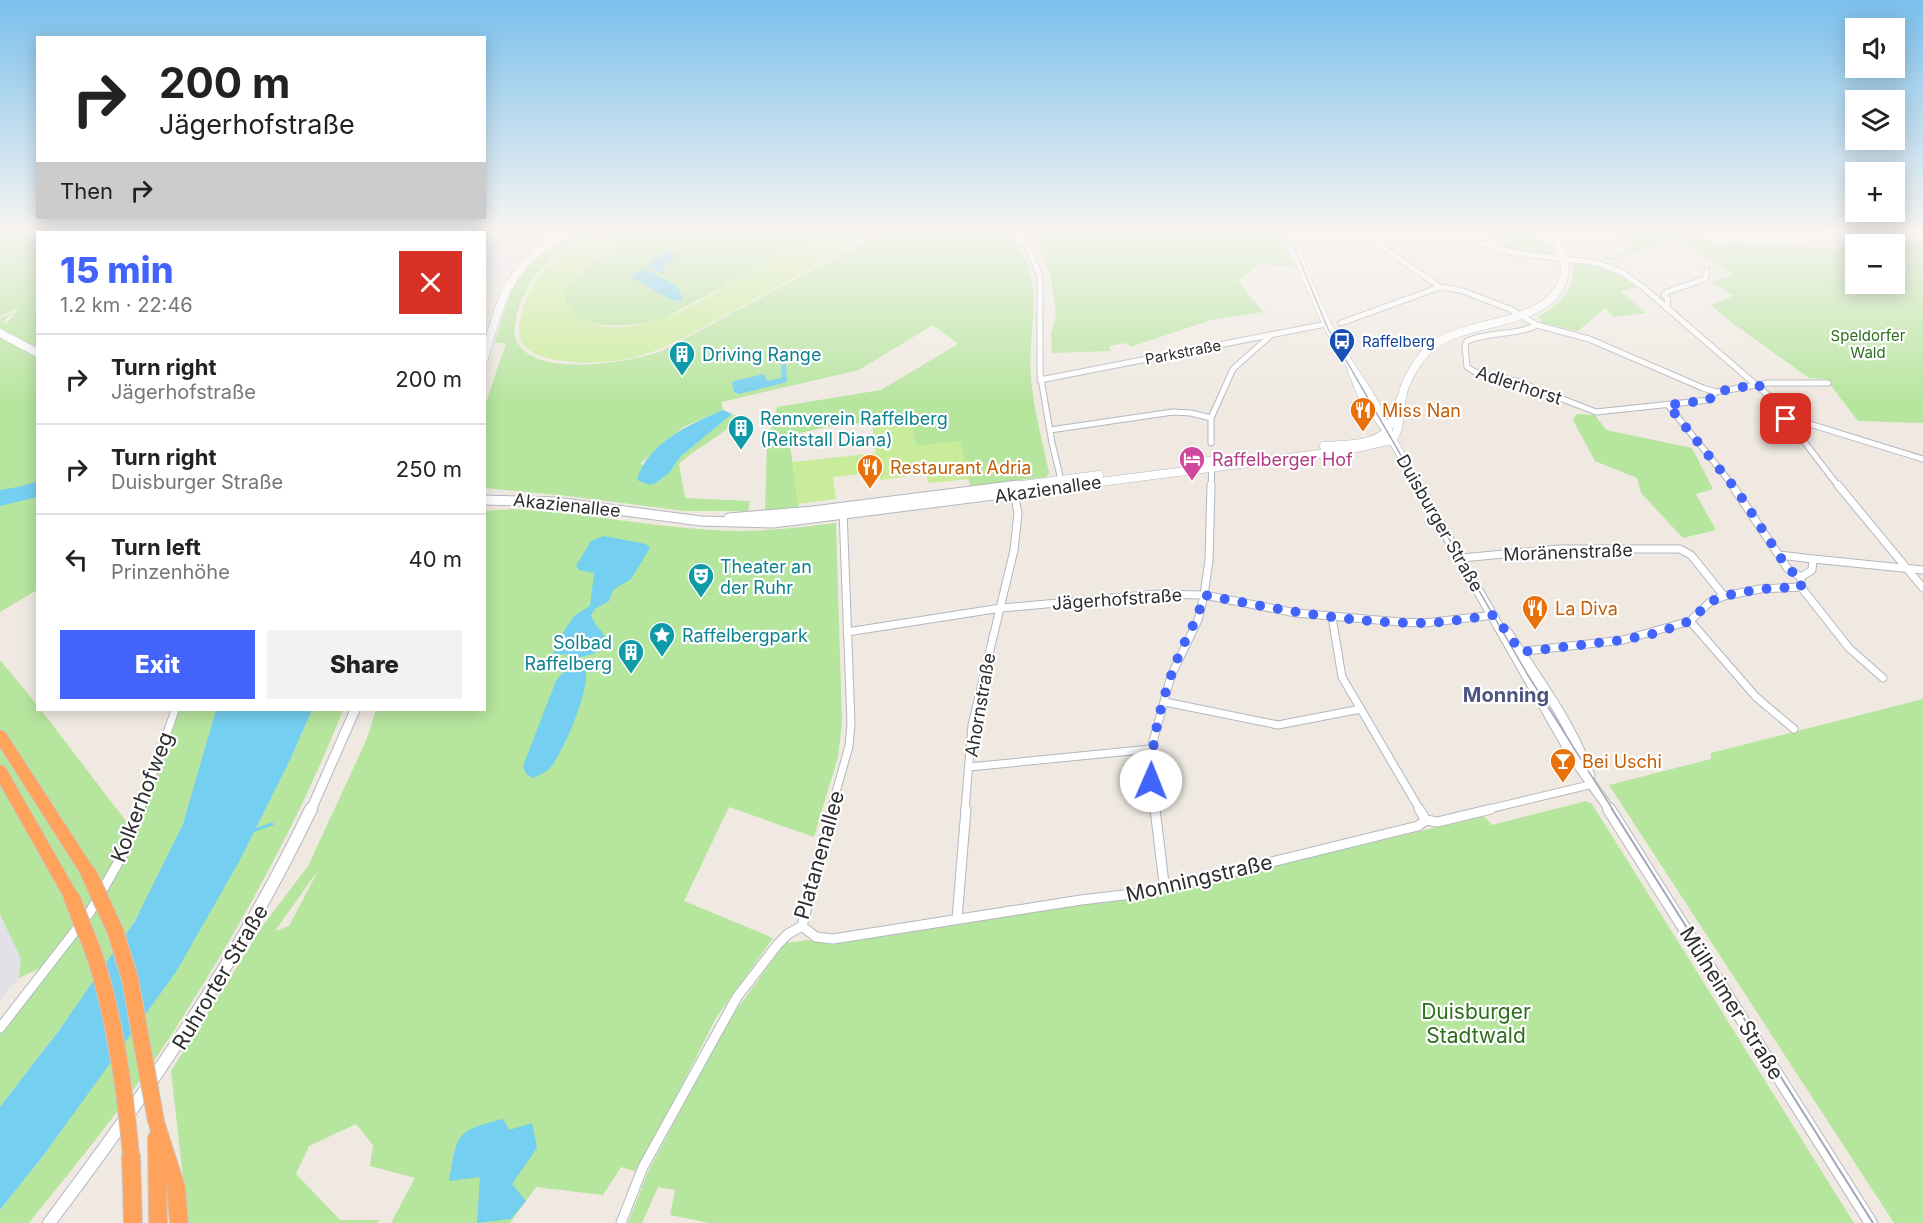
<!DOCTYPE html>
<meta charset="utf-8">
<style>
:root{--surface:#fff;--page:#f2f2f2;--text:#222;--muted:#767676;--line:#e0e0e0;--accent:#4264fb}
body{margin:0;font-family:Inter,sans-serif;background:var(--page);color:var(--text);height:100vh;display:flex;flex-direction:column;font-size:22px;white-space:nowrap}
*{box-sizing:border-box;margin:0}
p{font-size:20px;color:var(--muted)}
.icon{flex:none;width:33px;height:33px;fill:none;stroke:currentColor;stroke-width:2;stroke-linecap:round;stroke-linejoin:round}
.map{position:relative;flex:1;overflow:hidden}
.side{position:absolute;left:36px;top:231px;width:450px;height:480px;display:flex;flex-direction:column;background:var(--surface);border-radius:0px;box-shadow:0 3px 15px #0003}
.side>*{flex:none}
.banner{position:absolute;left:36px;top:36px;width:450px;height:183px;border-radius:0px;box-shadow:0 3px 15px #0003;background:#fff;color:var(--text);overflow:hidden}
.buttons{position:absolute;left:1845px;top:18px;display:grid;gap:12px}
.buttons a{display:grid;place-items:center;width:60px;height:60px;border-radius:0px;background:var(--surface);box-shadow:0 3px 15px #0003;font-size:30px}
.pin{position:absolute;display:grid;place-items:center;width:51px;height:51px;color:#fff;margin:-26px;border-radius:12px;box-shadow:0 3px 9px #0006}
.me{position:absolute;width:66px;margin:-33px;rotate:1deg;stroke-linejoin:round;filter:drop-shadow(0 0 4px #0008)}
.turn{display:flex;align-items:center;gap:21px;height:126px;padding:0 24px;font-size:27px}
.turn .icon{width:78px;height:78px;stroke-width:2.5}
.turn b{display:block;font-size:42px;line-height:51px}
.then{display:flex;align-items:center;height:57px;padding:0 24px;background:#0003;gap:12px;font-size:22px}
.round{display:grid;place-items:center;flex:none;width:63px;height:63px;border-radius:0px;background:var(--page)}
.summary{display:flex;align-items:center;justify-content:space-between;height:102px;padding:0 24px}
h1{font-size:36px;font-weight:800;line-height:45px;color:var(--accent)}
.cta{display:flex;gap:12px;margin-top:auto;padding:12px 24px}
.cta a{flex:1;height:69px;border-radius:0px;background:var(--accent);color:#fff;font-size:24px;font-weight:800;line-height:69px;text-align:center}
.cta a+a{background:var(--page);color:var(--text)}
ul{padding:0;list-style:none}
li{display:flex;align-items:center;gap:18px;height:90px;padding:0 24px;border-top:2px solid var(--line)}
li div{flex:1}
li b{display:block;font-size:22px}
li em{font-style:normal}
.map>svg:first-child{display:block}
.industrial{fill:#e3e1e8}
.green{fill:#b6e59e;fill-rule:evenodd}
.pitch{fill:#c9ec9a}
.water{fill:#75cff0}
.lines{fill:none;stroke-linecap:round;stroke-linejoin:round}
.stream{stroke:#75cff0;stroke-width:3}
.street-far2-casing{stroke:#b4b7c1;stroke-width:7}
.street-far1-casing{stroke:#b4b7c1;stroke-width:9}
.street-casing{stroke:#b4b7c1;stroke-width:11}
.secondary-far2-casing{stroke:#b4b7c1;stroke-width:9}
.secondary-far1-casing{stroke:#b4b7c1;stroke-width:11}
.secondary-casing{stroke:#b4b7c1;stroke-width:14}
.highway-casing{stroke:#c9c9c9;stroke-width:2}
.street-far2{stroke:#fff;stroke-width:5}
.street-far1{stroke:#fff;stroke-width:7}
.street{stroke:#fff;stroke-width:9}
.secondary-far2{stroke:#fff;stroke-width:8}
.secondary-far1{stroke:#fff;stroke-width:9}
.secondary{stroke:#fff;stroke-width:12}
.highway{fill:#ffa35c;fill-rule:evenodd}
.tram-far1{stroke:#a3a6b8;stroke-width:1.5}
.tram{stroke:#a3a6b8;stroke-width:2}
.highway-bridge-casing{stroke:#c9c9c9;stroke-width:18;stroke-linecap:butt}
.highway-bridge{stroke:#ffa35c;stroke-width:16}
.route{stroke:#4264fb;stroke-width:10;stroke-dasharray:0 18}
.labels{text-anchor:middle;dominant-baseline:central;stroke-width:4.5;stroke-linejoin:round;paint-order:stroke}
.far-park-label{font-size:15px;fill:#2c6e1b;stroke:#fff}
.far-transit-label{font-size:15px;fill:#164399;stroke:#fff;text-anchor:start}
.far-street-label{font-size:15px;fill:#2e2e2e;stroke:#fff}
.culture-label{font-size:18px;fill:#0d838f;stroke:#fff;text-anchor:start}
.street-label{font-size:18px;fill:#2e2e2e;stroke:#fff}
.food-label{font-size:18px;fill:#c56008;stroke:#fff;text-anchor:start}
.hotel-label{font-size:18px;fill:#b23c85;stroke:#fff;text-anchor:start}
.neighbourhood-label{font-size:20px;font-weight:bold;fill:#4d5680;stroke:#fff}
.near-street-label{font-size:21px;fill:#2e2e2e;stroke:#fff}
.near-park-label{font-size:21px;fill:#2c6e1b;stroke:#fff}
</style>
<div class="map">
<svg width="1923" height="1223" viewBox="0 0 1923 1223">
<rect width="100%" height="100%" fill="#efe9e1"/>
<!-- industrial -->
<path class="industrial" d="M495 232H552L520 256 496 283 485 282V266Z
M0 914 21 959 19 978 0 1001Z"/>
<!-- green -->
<path class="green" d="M4 232H427H38L37 590 0 612V318L13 312 3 322 6 324 17 311 15 309 0 316V242Z
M577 232H602C584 241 562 249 547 263 532 276 522 295 517 314 516 320 513 329 515 336 526 381 633 362 662 351L883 232H1006C1050 275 1027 325 1031 377 1033 409 1043 442 1049 473L1046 477 970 486 960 442 916 447 910 419 837 425 800 433 790 446 799 507 765 511 767 442 777 407 881 390 958 344 933 325 859 370 721 402 723 410 683 427 641 463 656 483 669 473 680 457 732 414 739 417C720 439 700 444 679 464L685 498 750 501 748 511H685L568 496 485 488V406L506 343H495C510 287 520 257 577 232Z
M639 232H829L660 320C637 327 552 335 567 288L604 252Z
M1027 232H1142L1170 235 1199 232H1281L1294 266H1276L1262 263 1238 281 1263 312 1211 320 1130 347 1127 343 1109 346 1111 351 1052 353 1051 334 1056 317 1051 276 1044 257Z
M1490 232H1533L1531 238 1550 242 1554 255 1502 248 1509 241Z
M1624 232H1662L1719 243 1732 241 1855 250 1856 284H1894V244H1892L1888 232H1894L1923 246V423L1858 421 1826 379 1809 378 1732 323 1711 305 1733 296 1712 282 1734 274 1678 240 1609 261 1605 258 1618 256 1628 248 1625 241 1619 239Z
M1575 263C1598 264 1618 273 1636 287L1620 291 1646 313 1614 317 1605 308 1578 331 1543 323 1538 317C1561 303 1574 292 1573 264Z
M1577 414 1595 415 1606 430 1692 448 1713 489 1696 494 1716 530 1683 538 1641 493 1637 478 1595 461 1573 420Z
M512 509C580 512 645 526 712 530 754 533 795 528 836 523L842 723 838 757 814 837 729 807 684 901 773 938 716 1018 638 1172 621 1167 603 1195 536 1187 510 1223H391L415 1178 370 1166 373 1145 356 1124 309 1146 296 1174 340 1220H379L378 1223H188L171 1071 264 924 308 866 366 741 376 710H484L485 511ZM319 869 289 926 275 931Z
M0 660 37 705 38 710H41L129 825 171 710H216C205 747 197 787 183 824 146 923 64 1023 0 1107V1020L40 968 19 978 21 959 0 914Z
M1923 699V1223H1894L1609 785 1711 759V753Z
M312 710H343C298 824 238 931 172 1034 129 1100 78 1162 29 1223H0V1210L43 1156 240 860 290 760Z
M1586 801 1592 804 1854 1223H709L670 1215 675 1190 658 1187 642 1223H628L648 1172 724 1027 785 943 809 940 823 943 1168 891 1484 816 1492 825Z"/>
<!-- pitch -->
<path class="pitch" d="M608 232H639L604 252 567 288C564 298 566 306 574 313 603 338 649 325 679 312L829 232H877C828 259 779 286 730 313 697 330 664 352 626 359 601 364 539 367 522 343 516 334 520 322 522 312 526 294 535 278 548 266 564 250 588 242 608 232Z
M910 419 916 446 960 441 970 479 929 483 926 474 880 480 878 472 833 477 836 499 797 504 793 462 876 453 872 424Z"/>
<!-- water -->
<path class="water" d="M668 252 677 256 664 267V275L648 267 656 258Z
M644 268 677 286 683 299 676 301 670 299 630 277Z
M786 361 787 382 739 394 734 392 732 383 734 381 764 374 767 381 781 378 782 362Z
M723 410 732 414 680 457 669 473 656 483 650 485 637 480C647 443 690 424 723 410Z
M37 481V497L0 506V490L23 486Z
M604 536 646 544 650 548 631 579 613 590 609 601 595 609 591 615C594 626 604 631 607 642L596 653 581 657 579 662C581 664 584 667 585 669 592 686 562 756 549 769 545 773 538 775 533 778L526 774 523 766 556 681 563 672 572 665 573 658 567 654 558 655 554 653 553 648 574 616 590 606 594 573 579 570 576 566 591 541Z
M216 710H312L290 760 240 860 176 972 43 1156 0 1210V1107L60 1029 135 921 183 824Z
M503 1119 509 1130 532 1123 537 1148 512 1184 526 1201 511 1219 477 1223 480 1177 449 1181C458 1134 454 1131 503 1119Z"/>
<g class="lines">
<!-- stream -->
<path class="stream" d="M252 831 272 824"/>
<!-- street-far2 casing -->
<g class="street-far2-casing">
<path id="street-far2" d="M1015 232 1029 250 1040 276V373L1052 443 1062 484
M1361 232 1440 287 1460 290 1510 309 1537 325 1589 339 1703 388 1716 392 1768 383H1828
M1457 232 1483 244 1515 253 1598 263 1621 272 1644 288 1770 397 1839 487
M1746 232H1755
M1667 307 1668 299 1664 295 1667 292 1705 279 1707 271
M1341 323 1440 287
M1537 325C1515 336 1490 331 1467 341L1465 345 1467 367 1475 372 1519 382 1596 412 1709 400 1716 392
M1040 380 1326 324
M1668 405 1734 487
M1786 419 1800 421 1923 459
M1050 430 1173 412 1191 413 1211 418
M1211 443V418L1233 369 1270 336
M1211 487 1212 464"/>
</g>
<!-- street-far1 casing -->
<g class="street-far1-casing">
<path id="street-far1" d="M1732 485 1788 569 1801 577
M1838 485 1923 588
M1779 555 1813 559
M1461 558 1560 549H1680L1691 555 1724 596
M1801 587 1849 648 1883 678
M1332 617 1342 677 1420 810
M1690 621 1756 697 1794 729
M847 632 1001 608 1158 594 1204 595 1296 613 1401 622 1424 623 1494 615
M1518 652 1623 640 1690 621 1710 602 1724 596 1760 589 1801 587V577L1812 570 1813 559 1923 570
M1165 702 1278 725 1361 709
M969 767 1151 749
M140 810 175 710
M831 810 849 746 851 724 843 510
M965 810 972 725 1014 550 1018 513 1014 494
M1155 810 1151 781V749L1171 676 1198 620 1204 595 1209 560 1211 485
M1485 810 1593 784"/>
</g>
<!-- street casing -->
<g class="street-casing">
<path id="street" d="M1155 809 1164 883
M1419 809 1426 820
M1164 883 1182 884 1418 826 1426 820 1437 822 1491 809
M957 919 966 809
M802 926 816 937 833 939 1081 900 1158 891 1164 883
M0 1028 90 912 127 847 140 809
M621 1223 643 1167 737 997 778 944 788 934 802 926 832 809"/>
</g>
<!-- secondary-far2 casing -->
<g class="secondary-far2-casing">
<path id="secondary-far2" d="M1288 232C1303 269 1317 307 1336 342 1352 371 1373 394 1385 425
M0 333 38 353
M484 358C502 296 507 267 566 232
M1352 371 1362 396 1388 432 1419 487
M1392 440C1402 426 1399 411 1402 396 1406 379 1418 359 1430 348 1466 317 1549 329 1564 277 1568 263 1557 247 1557 232
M1324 446C1343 444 1375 447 1388 429 1394 419 1394 407 1402 398
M1193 463 1230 459
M1007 487 1099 475
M1061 487 1342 451 1392 440"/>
</g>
<!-- secondary-far1 casing -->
<g class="secondary-far1-casing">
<path id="secondary-far1" d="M1418 485 1574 759 1610 810
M484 500 556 502 701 521 773 523 1073 485
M729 518 813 511 1019 485
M1507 632C1537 678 1572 724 1590 776
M311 810 355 710"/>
</g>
<!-- secondary casing -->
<g class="secondary-casing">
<path id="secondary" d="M1609 809 1871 1223
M49 1223C148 1092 240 957 311 809"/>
</g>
<!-- highway casing -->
<g class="highway-casing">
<path id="highway" d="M0 730 5 732 94 869 96 874 94 879 89 881 84 879 0 747Z
M0 765 5 767 77 893 79 898 77 903 72 905 67 903 0 784Z
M156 1113 162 1115 164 1121 185 1186 188 1223H170L166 1180 167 1223H149L148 1137 151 1131 148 1121 150 1115Z
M131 1146 137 1149 140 1155 142 1223H124L122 1155 125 1149Z"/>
</g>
<!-- street-far2 -->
<use href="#street-far2" class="street-far2"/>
<!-- street-far1 -->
<use href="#street-far1" class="street-far1"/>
<!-- street -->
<use href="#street" class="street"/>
<!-- secondary-far2 -->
<use href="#secondary-far2" class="secondary-far2"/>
<!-- secondary-far1 -->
<use href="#secondary-far1" class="secondary-far1"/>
<!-- secondary -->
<use href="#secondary" class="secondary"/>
<!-- highway -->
<use href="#highway" class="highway"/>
<!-- tram-far1 -->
<path class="tram-far1" d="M1288 232 1328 329 1526 672 1613 810"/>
<!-- tram -->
<path class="tram" d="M1612 809 1873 1223"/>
<!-- highway-bridge casing -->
<g class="highway-bridge-casing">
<path id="highway-bridge" d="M89 874 115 930 130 979 156 1121
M72 898C80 920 90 941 97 963 116 1025 125 1090 131 1155"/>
</g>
<!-- highway-bridge -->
<use href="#highway-bridge" class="highway-bridge"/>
</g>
<!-- sky -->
<linearGradient id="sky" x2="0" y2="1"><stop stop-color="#7abfeb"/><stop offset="0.57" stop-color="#f8f5f2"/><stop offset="1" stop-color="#f8f5f2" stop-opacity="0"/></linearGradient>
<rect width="1923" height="404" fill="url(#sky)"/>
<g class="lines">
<!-- route -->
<path class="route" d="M1151 781C1151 738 1163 694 1179 655 1188 633 1198 620 1204 595 1276 609 1348 623 1421 623 1446 623 1470 618 1494 615L1521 652 1623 640 1657 633 1690 621 1710 602 1724 596 1760 589 1801 587V578L1788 569 1738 492 1668 405 1709 400 1716 392 1758 384 1786 419"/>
</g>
<!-- icons -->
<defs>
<g id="bus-pin" transform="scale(1.35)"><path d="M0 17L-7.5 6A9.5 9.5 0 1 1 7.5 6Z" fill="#1a4fb4" stroke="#fff"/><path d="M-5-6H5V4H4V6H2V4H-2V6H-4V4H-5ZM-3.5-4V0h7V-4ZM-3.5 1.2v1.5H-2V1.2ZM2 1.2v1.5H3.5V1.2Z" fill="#fff"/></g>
<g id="building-pin" transform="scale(1.35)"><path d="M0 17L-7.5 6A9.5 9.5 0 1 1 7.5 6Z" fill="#0f9aa8" stroke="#fff"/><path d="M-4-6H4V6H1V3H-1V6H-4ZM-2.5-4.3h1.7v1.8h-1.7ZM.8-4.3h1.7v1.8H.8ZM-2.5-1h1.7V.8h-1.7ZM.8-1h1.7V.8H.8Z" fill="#fff"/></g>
<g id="restaurant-pin" transform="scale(1.35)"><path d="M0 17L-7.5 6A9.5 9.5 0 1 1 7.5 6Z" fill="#e8710a" stroke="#fff"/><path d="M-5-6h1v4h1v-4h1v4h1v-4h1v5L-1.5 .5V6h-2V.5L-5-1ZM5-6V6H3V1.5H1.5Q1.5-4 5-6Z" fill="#fff"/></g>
<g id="hotel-pin" transform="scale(1.35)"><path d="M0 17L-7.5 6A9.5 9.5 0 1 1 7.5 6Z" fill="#d1479c" stroke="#fff"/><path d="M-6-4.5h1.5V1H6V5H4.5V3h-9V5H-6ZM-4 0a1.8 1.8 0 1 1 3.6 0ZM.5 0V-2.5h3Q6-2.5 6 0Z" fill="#fff"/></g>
<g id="theatre-pin" transform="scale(1.35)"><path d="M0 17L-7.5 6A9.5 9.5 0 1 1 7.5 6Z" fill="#0f9aa8" stroke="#fff"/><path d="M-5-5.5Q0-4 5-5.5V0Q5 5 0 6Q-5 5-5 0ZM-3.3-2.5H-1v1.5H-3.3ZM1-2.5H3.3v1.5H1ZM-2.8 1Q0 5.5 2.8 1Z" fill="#fff"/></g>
<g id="sight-pin" transform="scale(1.35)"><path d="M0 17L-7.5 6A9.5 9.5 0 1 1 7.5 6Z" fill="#0f9aa8" stroke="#fff"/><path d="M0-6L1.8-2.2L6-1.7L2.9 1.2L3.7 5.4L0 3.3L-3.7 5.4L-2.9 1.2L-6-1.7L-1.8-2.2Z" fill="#fff"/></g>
<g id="bar-pin" transform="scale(1.35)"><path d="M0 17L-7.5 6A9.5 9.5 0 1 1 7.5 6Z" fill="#e8710a" stroke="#fff"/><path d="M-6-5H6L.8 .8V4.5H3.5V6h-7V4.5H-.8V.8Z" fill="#fff"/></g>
</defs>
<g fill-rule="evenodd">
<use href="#bus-pin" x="1342" y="341"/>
<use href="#building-pin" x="682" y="354"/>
<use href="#restaurant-pin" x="1363" y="410"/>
<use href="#building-pin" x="741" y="428"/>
<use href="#hotel-pin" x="1192" y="459"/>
<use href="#restaurant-pin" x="870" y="467"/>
<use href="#theatre-pin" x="701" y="576"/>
<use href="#restaurant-pin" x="1535" y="608"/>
<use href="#sight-pin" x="662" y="635"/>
<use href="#building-pin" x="631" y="652"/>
<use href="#bar-pin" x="1563" y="761"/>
</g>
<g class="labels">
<!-- far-park labels -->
<g class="far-park-label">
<text x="1868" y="335">Speldorfer<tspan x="1868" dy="17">Wald</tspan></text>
</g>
<!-- far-transit labels -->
<g class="far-transit-label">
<text x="1362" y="341">Raffelberg</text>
</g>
<!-- far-street labels -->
<g class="far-street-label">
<text transform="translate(1183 352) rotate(-11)">Parkstraße</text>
</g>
<!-- culture labels -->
<g class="culture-label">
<text x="702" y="354">Driving Range</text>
<text x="760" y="418">Rennverein Raffelberg<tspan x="760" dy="21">(Reitstall Diana)</tspan></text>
<text x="720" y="566">Theater an<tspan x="720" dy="21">der Ruhr</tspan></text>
<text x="682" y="635">Raffelbergpark</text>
<text x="612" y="642" text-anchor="end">Solbad<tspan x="612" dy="21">Raffelberg</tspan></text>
</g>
<!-- street labels -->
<g class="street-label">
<text transform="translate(1519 385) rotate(18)">Adlerhorst</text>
<text transform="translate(1048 489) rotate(-8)">Akazienallee</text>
<text transform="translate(567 505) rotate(6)">Akazienallee</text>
<text transform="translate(1440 523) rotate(60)">Duisburger Straße</text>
<text transform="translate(1568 552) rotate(-2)">Moränenstraße</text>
<text transform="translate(1117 599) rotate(-4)">Jägerhofstraße</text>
<text transform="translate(980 705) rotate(-80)">Ahornstraße</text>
</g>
<!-- food labels -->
<g class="food-label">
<text x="1382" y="410">Miss Nan</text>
<text x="890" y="467">Restaurant Adria</text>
<text x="1555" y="608">La Diva</text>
<text x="1582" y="761">Bei Uschi</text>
</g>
<!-- hotel labels -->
<g class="hotel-label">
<text x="1212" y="459">Raffelberger Hof</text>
</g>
<!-- neighbourhood labels -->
<g class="neighbourhood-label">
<text x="1506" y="695">Monning</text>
</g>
<!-- near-street labels -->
<g class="near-street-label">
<text transform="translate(142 797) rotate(-69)">Kolkerhofweg</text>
<text transform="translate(819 855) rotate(-74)">Platanenallee</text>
<text transform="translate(1199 878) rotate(-13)">Monningstraße</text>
<text transform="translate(220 977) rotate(-59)">Ruhrorter Straße</text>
<text transform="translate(1732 1003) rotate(58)">Mülheimer Straße</text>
</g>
<!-- near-park labels -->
<g class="near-park-label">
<text x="1476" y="1011">Duisburger<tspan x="1476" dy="24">Stadtwald</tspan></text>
</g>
</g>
</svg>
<div class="buttons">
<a><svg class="icon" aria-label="sound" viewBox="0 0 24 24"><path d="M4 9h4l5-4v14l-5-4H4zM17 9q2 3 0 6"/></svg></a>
<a><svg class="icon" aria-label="layers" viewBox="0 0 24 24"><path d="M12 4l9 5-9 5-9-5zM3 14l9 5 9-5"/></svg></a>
<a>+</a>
<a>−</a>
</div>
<div class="pin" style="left:1786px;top:419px;background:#d93025"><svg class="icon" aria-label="arrive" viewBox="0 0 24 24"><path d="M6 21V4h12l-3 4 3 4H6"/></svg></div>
<svg class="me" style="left:1151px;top:781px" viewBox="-20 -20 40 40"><circle r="19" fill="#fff"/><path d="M0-13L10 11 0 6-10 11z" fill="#4264fb"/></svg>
<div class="banner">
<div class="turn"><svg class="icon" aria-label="right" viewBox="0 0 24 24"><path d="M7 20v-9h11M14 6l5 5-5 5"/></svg><div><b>200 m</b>Jägerhofstraße</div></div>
<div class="then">Then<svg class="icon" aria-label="right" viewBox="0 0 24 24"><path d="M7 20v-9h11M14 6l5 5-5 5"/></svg></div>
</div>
<section class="side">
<div class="summary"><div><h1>15 min</h1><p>1.2 km · 22:46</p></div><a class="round" style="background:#d93025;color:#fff"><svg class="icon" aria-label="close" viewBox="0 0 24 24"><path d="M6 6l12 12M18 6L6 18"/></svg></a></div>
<ul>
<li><svg class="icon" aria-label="right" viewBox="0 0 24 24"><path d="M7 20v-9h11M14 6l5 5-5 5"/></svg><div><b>Turn right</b><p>Jägerhofstraße</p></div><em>200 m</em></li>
<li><svg class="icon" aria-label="right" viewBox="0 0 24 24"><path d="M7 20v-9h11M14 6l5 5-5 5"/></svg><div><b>Turn right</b><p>Duisburger Straße</p></div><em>250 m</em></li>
<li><svg class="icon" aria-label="left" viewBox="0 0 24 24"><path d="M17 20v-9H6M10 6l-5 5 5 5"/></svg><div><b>Turn left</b><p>Prinzenhöhe</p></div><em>40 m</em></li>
</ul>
<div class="cta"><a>Exit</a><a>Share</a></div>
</section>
</div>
